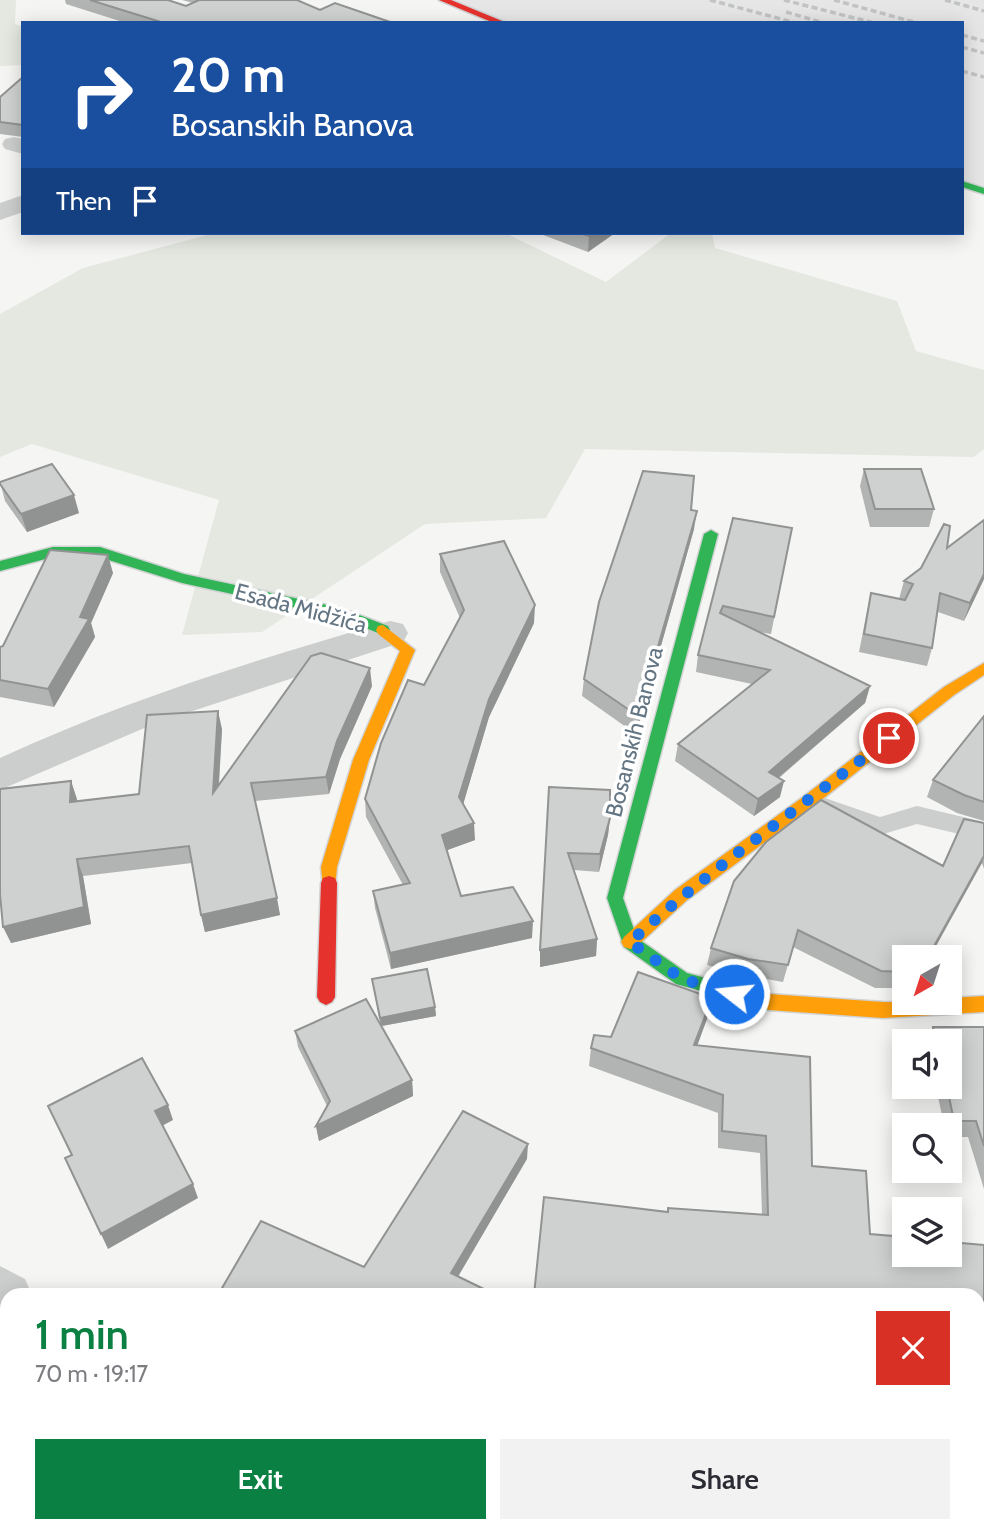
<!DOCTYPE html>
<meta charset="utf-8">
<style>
:root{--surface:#fff;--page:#f2f2f3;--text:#2b2b33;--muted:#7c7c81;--accent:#0b8043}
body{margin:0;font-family:Cabin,sans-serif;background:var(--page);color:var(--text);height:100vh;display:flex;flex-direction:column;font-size:26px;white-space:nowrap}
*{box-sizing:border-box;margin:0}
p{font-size:23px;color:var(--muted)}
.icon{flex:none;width:38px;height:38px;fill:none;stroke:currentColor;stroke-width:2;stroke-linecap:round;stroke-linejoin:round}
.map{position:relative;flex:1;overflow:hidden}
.panel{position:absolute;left:0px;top:1288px;width:985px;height:245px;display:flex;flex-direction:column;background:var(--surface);border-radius:21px 21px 0 0;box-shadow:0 4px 18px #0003}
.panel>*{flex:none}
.hud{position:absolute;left:21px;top:21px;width:943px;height:214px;border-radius:0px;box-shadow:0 4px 18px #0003;background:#1a4fa0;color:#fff;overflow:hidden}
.needle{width:46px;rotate:219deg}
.tools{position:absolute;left:892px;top:945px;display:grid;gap:14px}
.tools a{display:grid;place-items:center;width:70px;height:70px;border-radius:0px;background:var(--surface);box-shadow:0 4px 18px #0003;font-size:35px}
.pin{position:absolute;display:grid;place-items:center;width:60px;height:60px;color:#fff;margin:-30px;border:4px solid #fff;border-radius:50%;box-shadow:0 2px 7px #0007}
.me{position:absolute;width:77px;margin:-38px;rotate:286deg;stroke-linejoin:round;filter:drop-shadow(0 0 5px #0008)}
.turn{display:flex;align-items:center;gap:24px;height:147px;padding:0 35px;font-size:32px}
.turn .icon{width:91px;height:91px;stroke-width:2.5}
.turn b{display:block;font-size:49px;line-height:60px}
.then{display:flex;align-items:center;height:66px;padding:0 35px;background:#0003;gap:14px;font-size:26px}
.round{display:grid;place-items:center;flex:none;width:74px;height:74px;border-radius:0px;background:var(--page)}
.summary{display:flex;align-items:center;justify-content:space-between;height:119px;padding:0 35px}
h1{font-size:42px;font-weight:600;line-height:52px;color:var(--accent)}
.action{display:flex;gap:14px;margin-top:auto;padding:14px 35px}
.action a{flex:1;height:80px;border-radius:0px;background:var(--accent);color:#fff;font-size:28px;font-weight:600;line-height:80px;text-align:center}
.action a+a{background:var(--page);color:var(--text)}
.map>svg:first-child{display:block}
.built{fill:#e5e6e5}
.green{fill:#e4e8e1}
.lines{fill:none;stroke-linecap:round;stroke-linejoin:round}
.fast-casing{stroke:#d2d3d4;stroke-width:3}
.slow-casing{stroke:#d2d3d4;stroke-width:3}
.jam-casing{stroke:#d2d3d4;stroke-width:3}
.lane{fill:#cccece;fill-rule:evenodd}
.street{fill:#cccece;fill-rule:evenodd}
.fast{fill:#30b455;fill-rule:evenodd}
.slow{fill:#ff9f0a;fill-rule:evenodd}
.jam{fill:#e5322d;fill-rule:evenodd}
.rail{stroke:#c1c3c4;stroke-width:3.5;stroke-dasharray:6 3.5;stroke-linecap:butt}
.wall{fill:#b2b4b3}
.shaded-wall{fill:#919292}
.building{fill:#cfd1d0;stroke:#919292;stroke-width:2}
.route{stroke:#1a73e8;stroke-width:12;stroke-dasharray:0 21.6}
.labels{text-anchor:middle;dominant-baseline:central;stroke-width:7;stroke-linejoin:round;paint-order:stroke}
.street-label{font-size:23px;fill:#647684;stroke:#fff}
</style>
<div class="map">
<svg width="984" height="1533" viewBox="0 0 984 1533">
<rect width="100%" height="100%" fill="#f5f5f3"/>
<!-- built -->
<path class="built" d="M446 0H984V191L963 184 962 23H510Z"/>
<!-- green -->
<path class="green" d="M0 0H16L15 24 23 27V65L0 66Z
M215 233H505L606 282 671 233H712L715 248 897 301 916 351 984 370V449L974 457 585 449 546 518 425 524 262 632 182 635 219 500 32 444 0 457V314L83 268Z"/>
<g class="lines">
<!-- fast casing -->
<g class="fast-casing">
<path id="fast" d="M962 181 984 188V194L962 187Z
M711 530 718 534 623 898 637 938 687 973 775 997 778 1002 775 1007 769 1010 676 984 624 947 607 898 704 534Z
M53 547H100L184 574 341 608 388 626 390 630 383 635 338 617 182 583 99 557H53L0 571V561Z"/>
</g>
<!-- slow casing -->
<g class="slow-casing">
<path id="slow" d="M383 625 415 650 369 760 337 867 335 888 329 890 323 888 321 867 353 760 400 651 378 634 376 630 378 626Z
M984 663V675L954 695 815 805 687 900 636 947 630 949 624 947 621 942 624 937 675 890 803 797 944 687Z
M769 994 883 1002 950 1003V998L984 996V1012L883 1018 769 1010 763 1007 760 1002 763 997Z"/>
</g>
<!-- jam casing -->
<g class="jam-casing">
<path id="jam" d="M439 0H451L507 23H494Z
M329 876 335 878 337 883 335 997 332 1002 326 1005 320 1002 317 997 321 883 323 878Z"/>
</g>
<!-- lane -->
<path class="lane" d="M822 797 880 817 917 806 984 822V840L917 824 880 835 814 812 810 806 814 800Z"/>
<!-- street -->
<path class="street" d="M14 137 23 139V154L5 149 2 144 5 139Z
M23 195V212L0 220V203Z
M390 621 403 624 408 633 403 642 156 723 0 790V758C125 700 258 659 390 621Z
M0 1266 25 1279 32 1295H7V1322L0 1319Z"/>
<!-- fast -->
<use href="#fast" class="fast"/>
<!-- slow -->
<use href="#slow" class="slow"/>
<!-- jam -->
<use href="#jam" class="jam"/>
<!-- rail -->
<path class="rail" d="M710 0 796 23
M784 0 874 23
M834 0 917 23
M945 0 984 11
M786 12 824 23
M962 35 984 41
M962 47 984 53
M962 71 984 77"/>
</g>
<!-- wall -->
<path class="wall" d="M65 0H168L186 6 193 3 182 0H297L320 10 393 23H126L66 4Z
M23 77V137L0 134V97Z
M538 233H615L588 252Z
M864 469 934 509 929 527H870L860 486Z
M0 482 79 513 27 532 5 501Z
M691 510 694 529 636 734 582 696 584 679Z
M733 518 792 528 771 634 759 632 870 686 865 703 779 778 780 797 754 816 675 761 678 744 752 684 696 672 698 655Z
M984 520V579L964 621 938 612 932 648 927 666 859 652 867 611 871 593 899 599 904 581Z
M440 554 534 623 489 717 463 804 475 840 447 850 461 896 532 938 391 969 375 908 373 891 403 885 366 817 365 799 460 618 440 572Z
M113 573 91 623 95 637 54 707 0 697V647L3 646Z
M372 686 340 759 329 794 255 801 280 915 205 932 201 915 192 863 83 876 91 924 11 943 71 781 77 801 139 794 222 729 219 786Z
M984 716V821L957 813 927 797 933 780Z
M549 787 610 818 608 835 599 872 574 870 597 939 596 956 540 967Z
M984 823V869L982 863 905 957V988H875L793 947 783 982 744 975 707 965 711 948 943 866Z
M372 979 435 1007 436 1016 382 1026 412 1080 413 1096 319 1141 316 1126 327 1106 298 1047 295 1031 380 1023Z
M708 1016 697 1045 812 1166 870 1234 984 1245V1372L978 1371V1295L667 1212 668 1208 762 1215 760 1153 718 1148V1113L589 1066 591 1048 611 1037Z
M933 1027H984V1189L968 1137H950V1125H944L936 1087H950V1041H927Z
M367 1526H974L984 1533H400Z"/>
<!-- shaded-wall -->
<path class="shaded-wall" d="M594 233H615L588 252 589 236Z
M74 495 79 513 27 532 21 514Z
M697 511 694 529 636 734 638 716Z
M108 555 113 573 91 623 95 637 54 707 48 689Z
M984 574V579L964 621 970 603Z
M535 605 534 623 489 717 460 815 459 797 489 699Z
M370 668 372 686 340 759 329 794 326 777 337 741Z
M870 686 865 703 765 789 769 772Z
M218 711 222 729 217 811 213 793Z
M71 781 77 799 76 819 70 802Z
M784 781 780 797 754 816 758 799Z
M610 818 608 835 599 872 600 854Z
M474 823 475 840 442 852V835Z
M984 856 982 863 930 957H928Z
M77 859 83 876 91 924 11 943 3 927Z
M277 898 280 915 205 932 201 915Z
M533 921 532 938 391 969 390 953Z
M597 939 596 956 540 967V950Z
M712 998 708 1016 691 1063 694 1045Z
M435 1007 436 1016 381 1026 380 1018Z
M412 1080 413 1096 319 1141 316 1126Z
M168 1105 173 1120 160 1127 155 1111Z
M528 1144 527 1159 452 1287 451 1273Z
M193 1184 198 1198 108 1249 101 1234Z
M193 1526H203L200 1533H190Z
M359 1526H365L362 1533H357Z"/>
<!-- building -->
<path class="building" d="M90 0H168L186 6 199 0H297L320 10 335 3 393 23H164Z
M23 77V125L0 122V97Z
M580 233H594L589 236Z
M52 464 74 495 21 514 0 484V482Z
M864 469H921L934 509H875Z
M643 471 694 476 691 510 697 511 638 716 584 679 599 602Z
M733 518 792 528 774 617 723 606 720 613 870 686 769 772 784 781 758 799 678 744 770 670 698 655Z
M984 520V574L970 603 940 593 932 648 864 634 871 593 905 600 913 584 904 581 921 568 944 524 950 526 947 548Z
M504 541 535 605 489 699 459 797 474 823 442 835 461 896 513 887 533 921 390 953 373 891 410 883 365 799 381 743 408 680 424 685 464 610 440 554Z
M50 550 108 555 80 617 89 619 48 689 0 680V647L3 646Z
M321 653 370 668 337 741 326 777 251 783 277 898 201 915 189 846 77 859 84 907 3 927 0 894V789L71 781 70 802 139 794 147 715 218 711 213 793 311 656Z
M984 716V802L964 795 933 780Z
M549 787 610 790V818L600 854 568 853 597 939 540 950Z
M821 800 943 866 964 819 984 823V856L928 957H905V972L881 971 798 930 788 965 748 959 711 948 734 881 766 842Z
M427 969 435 1007 380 1018 372 979Z
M638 972 712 998 694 1045 810 1057 812 1166 866 1171 870 1234 905 1237V1255H950V1242L984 1245V1357L978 1356V1295H534L544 1197 668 1212V1208L768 1215 766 1136 722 1131 723 1095 591 1048 594 1035 611 1037Z
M366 999 412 1080 316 1126 330 1101 295 1031Z
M933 1027H984V1146L976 1121H954L947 1087H950V1041H936Z
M142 1058 168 1105 155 1111 193 1184 101 1234 65 1158 72 1155 48 1106Z
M463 1111 528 1144 451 1273 496 1295H218L261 1221 364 1267Z
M62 1526H193L190 1533H59Z
M266 1526H359L357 1533H264Z
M413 1526H974L984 1527V1533H446Z"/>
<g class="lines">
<!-- route -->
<path class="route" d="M734 994 682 979 630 942C711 868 803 806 889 738"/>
</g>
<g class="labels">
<!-- street labels -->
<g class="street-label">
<text transform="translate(301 608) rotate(15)">Esada Midžića</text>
<text transform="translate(634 732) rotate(-76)">Bosanskih Banova</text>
</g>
</g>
</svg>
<div class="tools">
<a><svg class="needle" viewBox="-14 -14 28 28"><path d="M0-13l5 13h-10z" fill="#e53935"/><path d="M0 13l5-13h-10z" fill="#7c7c81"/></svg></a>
<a><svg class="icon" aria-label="sound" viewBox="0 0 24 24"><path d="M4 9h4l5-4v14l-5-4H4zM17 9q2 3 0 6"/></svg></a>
<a><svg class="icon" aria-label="search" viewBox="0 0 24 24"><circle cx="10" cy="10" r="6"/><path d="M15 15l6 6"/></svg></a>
<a><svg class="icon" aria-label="layers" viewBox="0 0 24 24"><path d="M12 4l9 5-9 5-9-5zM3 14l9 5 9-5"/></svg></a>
</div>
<div class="pin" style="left:889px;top:738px;background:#d93025"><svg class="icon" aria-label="arrive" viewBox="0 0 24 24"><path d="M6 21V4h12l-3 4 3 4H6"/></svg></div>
<svg class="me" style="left:734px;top:994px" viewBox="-20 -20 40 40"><circle r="17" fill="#1a73e8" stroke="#fff" stroke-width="3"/><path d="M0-11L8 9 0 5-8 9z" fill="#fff"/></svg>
<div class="hud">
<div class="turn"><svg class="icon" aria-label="right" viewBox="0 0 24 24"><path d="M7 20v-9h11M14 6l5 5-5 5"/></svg><div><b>20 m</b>Bosanskih Banova</div></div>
<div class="then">Then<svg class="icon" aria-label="arrive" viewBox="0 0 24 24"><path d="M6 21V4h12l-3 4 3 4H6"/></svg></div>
</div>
<section class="panel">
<div class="summary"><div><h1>1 min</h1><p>70 m · 19:17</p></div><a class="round" style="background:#d93025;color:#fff"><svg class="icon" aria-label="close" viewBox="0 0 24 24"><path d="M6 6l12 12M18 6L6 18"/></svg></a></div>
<div class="action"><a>Exit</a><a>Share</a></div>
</section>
</div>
